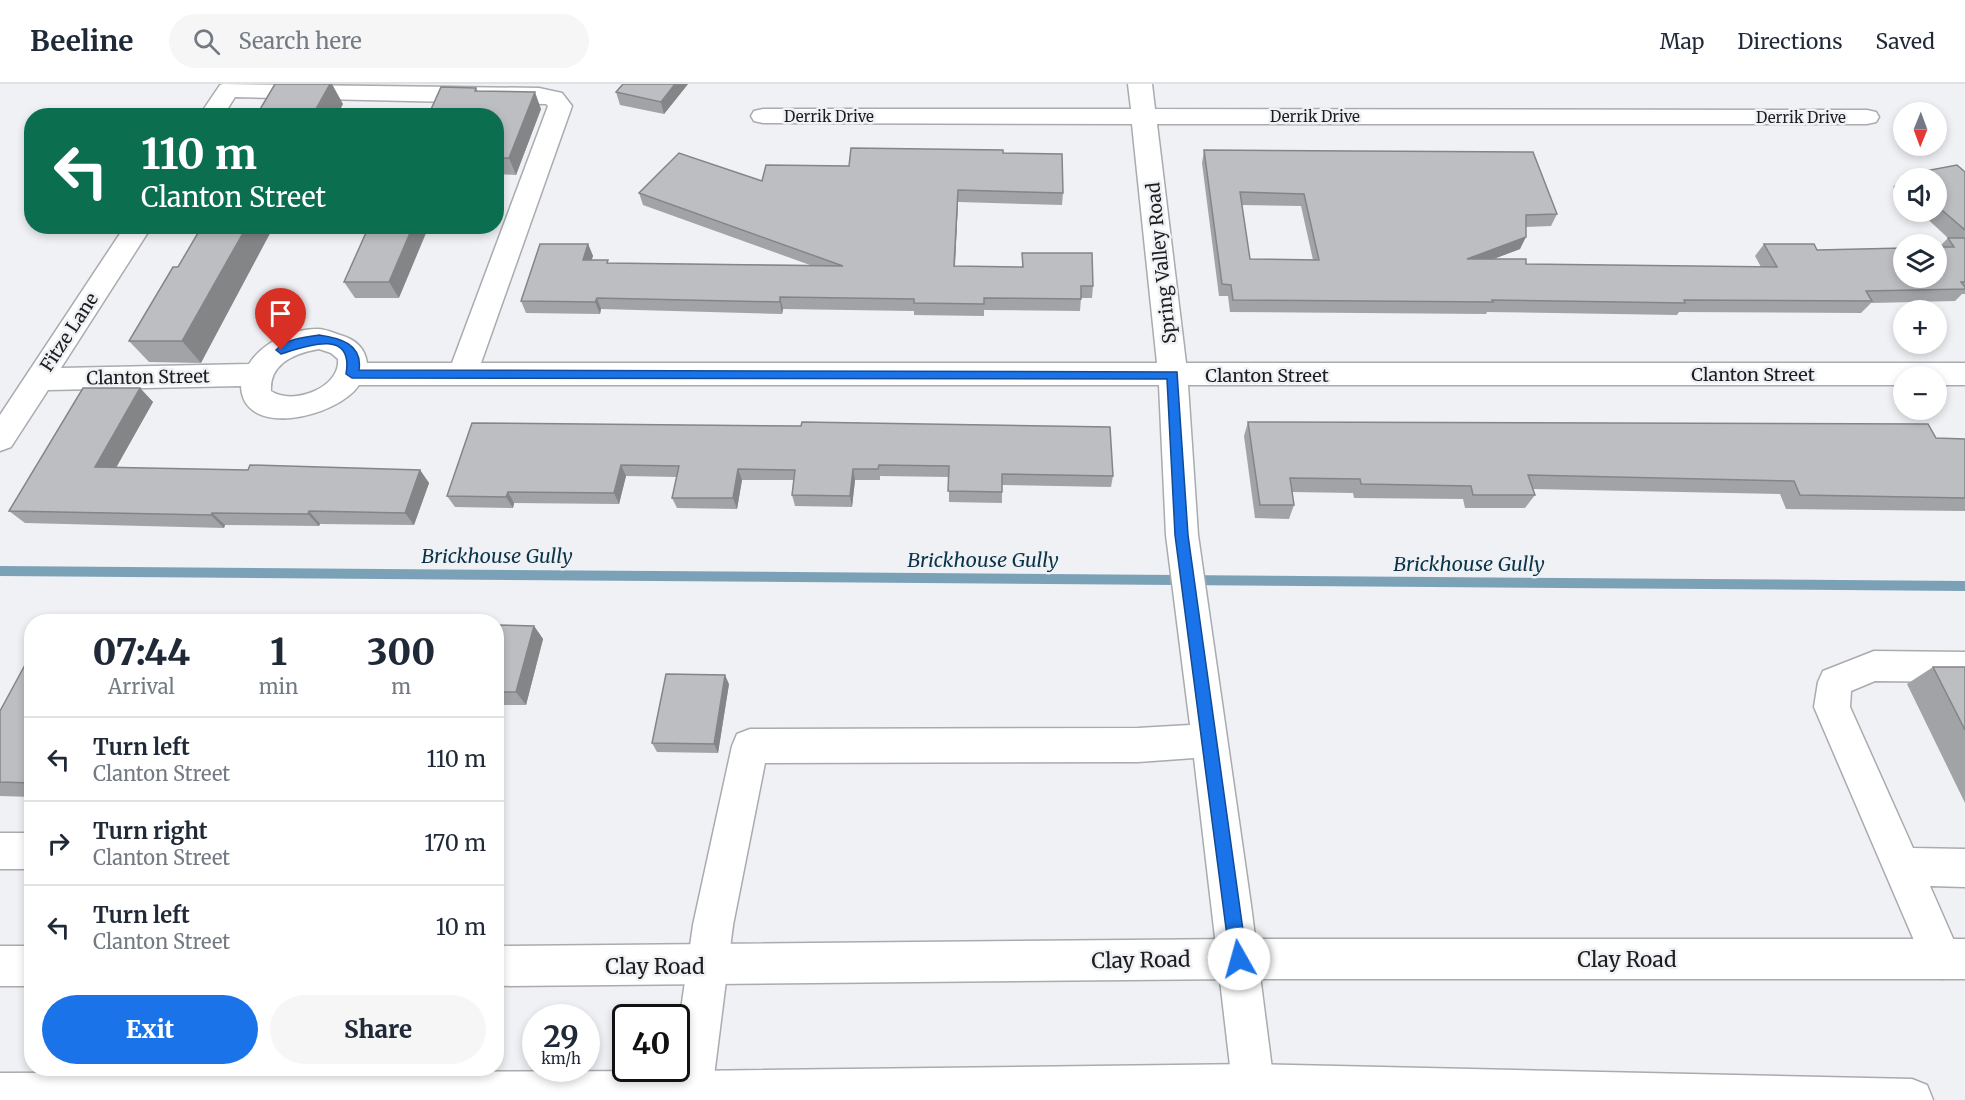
<!DOCTYPE html>
<meta charset="utf-8">
<style>
:root{--surface:#fff;--page:#f6f6f7;--text:#1f2937;--muted:#747a83;--line:#e0e1e3;--accent:#1a73e8}
body{margin:0;font-family:Merriweather,serif;background:var(--page);color:var(--text);height:100vh;display:flex;flex-direction:column;font-size:22px;white-space:nowrap}
*{box-sizing:border-box;margin:0}
p{font-size:20px;color:var(--muted)}
.icon{flex:none;width:33px;height:33px;fill:none;stroke:currentColor;stroke-width:2;stroke-linecap:round;stroke-linejoin:round}
.map{position:relative;flex:1;overflow:hidden}
.panel{position:absolute;left:24px;top:530px;width:480px;height:462px;display:flex;flex-direction:column;background:var(--surface);border-radius:24px;box-shadow:0 3px 9px #0003}
.panel>*{flex:none}
.top-card{position:absolute;left:24px;top:24px;width:480px;height:126px;border-radius:24px;box-shadow:0 3px 9px #0003;background:#0b6e4f;color:#fff;overflow:hidden}
.needle{width:39px;rotate:181deg}
.fabs{position:absolute;left:1893px;top:18px;display:grid;gap:12px}
.fabs a{display:grid;place-items:center;width:54px;height:54px;border-radius:50%;background:var(--surface);box-shadow:0 3px 9px #0003;font-size:30px}
.speed{position:absolute;left:522px;top:920px;display:flex;gap:12px;font-size:30px;font-weight:700;text-align:center}
.speed>*{display:grid;place-content:center;width:78px;height:78px;border-radius:50%;background:var(--surface);box-shadow:0 3px 9px #0003;line-height:1}
.speed small{font-size:15px;font-weight:400}
.speed .limit{border:3px solid #111;border-radius:9px;background:#fff;color:#111}
.pin{position:absolute;display:grid;place-items:center;width:51px;height:51px;color:#fff;margin:-62px -26px;border-radius:50% 50% 50% 0;rotate:-45deg;box-shadow:0 0 6px #0007}
.pin .icon{rotate:45deg}
.me{position:absolute;width:66px;margin:-33px;rotate:353deg;stroke-linejoin:round;filter:drop-shadow(0 0 4px #0008)}
.turn{display:flex;align-items:center;gap:21px;height:126px;padding:0 18px;font-size:27px}
.turn .icon{width:78px;height:78px;stroke-width:2.5}
.turn b{display:block;font-size:42px;line-height:51px}
.eta{display:flex;justify-content:space-evenly;align-items:center;height:102px;text-align:center}
.eta b{font-size:36px;font-weight:800;line-height:42px}
.action{display:flex;gap:12px;margin-top:auto;padding:12px 18px}
.action a{flex:1;height:69px;border-radius:36px;background:var(--accent);color:#fff;font-size:24px;font-weight:800;line-height:69px;text-align:center}
.action a+a{background:var(--page);color:var(--text)}
ul{padding:0;list-style:none}
li{display:flex;align-items:center;gap:18px;height:84px;padding:0 18px;border-top:2px solid var(--line)}
li div{flex:1}
li b{display:block;font-size:22px}
li em{font-style:normal}
header{display:flex;align-items:center;gap:36px;box-sizing:border-box;height:84px;padding:0 30px;background:var(--surface);border-bottom:2px solid var(--line)}
header strong{font-size:28px}
nav{display:flex;gap:33px;margin-inline-start:auto;font-size:21px}
.search{width:420px;height:54px;background:var(--page);display:flex;align-items:center;gap:15px;box-sizing:border-box;padding:0 21px;border-radius:33px;color:var(--muted);font-size:22px}
.map>svg:first-child{display:block}
.lines{fill:none;stroke-linecap:round;stroke-linejoin:round}
.stream{fill:#7ba1b7;fill-rule:evenodd}
.minor-casing{stroke:#a9abae;stroke-width:3}
.major-casing{stroke:#a9abae;stroke-width:3}
.minor{fill:#fff;fill-rule:evenodd}
.major{fill:#fff;fill-rule:evenodd}
.wall{fill:#a2a3a6;fill-rule:evenodd}
.shaded-wall{fill:#848587}
.building{fill:#bcbec1;stroke:#848587;stroke-width:1.5;fill-rule:evenodd}
.route{fill:#1a73e8;stroke:#114b97;stroke-width:1.5}
.labels{text-anchor:middle;dominant-baseline:central;stroke-width:5;stroke-linejoin:round;paint-order:stroke}
.far-street-label{font-size:15px;fill:#1c1d1e;stroke:#eff1f4}
.street-label{font-size:18px;fill:#1c1d1e;stroke:#eff1f4}
.water-label{font-size:20px;font-style:italic;fill:#093449;stroke:#eff1f4}
.near-street-label{font-size:21px;fill:#1c1d1e;stroke:#eff1f4}
</style>
<header>
<strong>Beeline</strong>
<div class="search"><svg class="icon" aria-label="search" viewBox="0 0 24 24"><circle cx="10" cy="10" r="6"/><path d="M15 15l6 6"/></svg>Search here</div>
<nav><a>Map</a><a>Directions</a><a>Saved</a></nav>
</header>
<div class="map">
<svg width="1965" height="1016" viewBox="0 0 1965 1016">
<rect width="100%" height="100%" fill="#eff1f4"/>
<g class="lines">
<!-- stream -->
<path class="stream" d="M0 482 1965 497V507L0 492Z"/>
<!-- minor casing -->
<g class="minor-casing">
<path id="minor" d="M223 0 539 4 562 9 572 22 481 279H1157L1132 40 763 39 754 37 751 32 754 27 763 25H1131L1128 0H1152L1155 25 1867 26 1876 28 1879 33 1876 38 1867 40H1157L1186 279H1965V301H1936V292H1904V301H1188L1198 451 1251 821 1276 1016H1234L1194 674 1138 678 765 679 733 841 711 1016H669L673 984H676V961L693 841 732 662 737 650 750 645 1138 644 1190 641 1166 451 1159 301H359C338 333 243 356 241 302L48 306 11 363 0 367V331L125 142H152L61 284 249 280C263 258 292 245 318 245 325 245 334 249 340 251 355 255 365 264 367 279H452L548 22 546 20 235 13 223 32H199L220 1ZM319 265 331 269 338 275C341 304 292 322 271 307 269 279 296 269 319 265Z
M1874 567 1965 568V598L1875 597 1851 607 1850 623 1913 764 1965 765V803L1930 802 1962 875 1956 889 1942 895 1928 889 1814 623 1818 598 1823 587Z
M0 749H32V785H0Z"/>
</g>
<!-- major casing -->
<g class="major-casing">
<path id="major" d="M1239 855H1965V895H1239L496 902V862Z
M0 862H32V902H0Z
M1253 980 1912 995 1927 1001 1933 1016H0V989L691 987Z"/>
</g>
<!-- minor -->
<use href="#minor" class="minor"/>
<!-- major -->
<use href="#major" class="major"/>
</g>
<!-- wall -->
<path class="wall" d="M623 0H688L664 30 620 21 616 8Z
M476 4 478 7 541 25 516 91 496 90V32H428Z
M1204 66 1557 130 1551 142 1526 143 1520 165 1493 175 1526 180 1761 183 1755 172 1764 160 1817 166 1939 163 1948 154 1920 128H1936V94H1904V113L1893 103 1904 91 1965 88V210H1962L1955 217 1871 219 1861 229 1679 228 1677 231 1487 228 1486 230 1230 228 1228 212H1219L1202 79ZM1242 121 1301 122 1313 176 1250 175Z
M1003 69 1063 109 1062 121 958 118 955 182 1022 183V169L1093 202 1092 214H1081L1080 227 984 226V232L914 231V227L783 225 782 230 601 225 600 230 526 229 521 217 588 160 593 172 591 176 609 179 810 181 643 121 639 109 762 97 849 82Z
M369 142 399 214H355L344 198Z
M178 183 201 279 149 278 129 257Z
M140 304 153 318 116 384 248 386H420L429 399 414 441 320 440 319 442 225 441 224 444 25 439 9 427Z
M1248 338 1965 355V427L1786 425 1780 410 1533 405 1535 411 1525 424H1465L1463 415 1354 414 1353 409 1292 408 1294 421 1289 435 1255 434 1244 352Z
M472 339 1113 392 1111 403 1002 401V419L949 418V393L880 392V396H855L852 423 795 422 792 411 794 396H742L737 425 677 424 672 414 677 393 626 392 619 420 514 419 513 424 455 423 447 412Z
M496 541 534 542 543 555 526 621H496Z
M32 568V713L0 712V627Z
M1933 583H1965V719L1907 600Z
M729 600 718 669 657 668 652 659Z"/>
<!-- shaded-wall -->
<path class="shaded-wall" d="M330 0H332L343 20 337 32H312Z
M675 0H688L664 30 661 18Z
M535 8 541 25 516 91 509 74Z
M958 106V118L954 194V182Z
M247 142H274L201 279 182 257Z
M413 142H429L399 214 389 198Z
M1526 153 1520 165 1462 187 1467 175Z
M588 160 593 172 588 188 583 176Z
M780 213 783 225 782 230 780 218Z
M597 214 601 225 600 230 595 218Z
M140 304 153 318 109 396 95 383Z
M621 381 626 392 619 420 614 409Z
M738 385 742 396 737 425 733 414Z
M853 385 855 396 852 423 850 412Z
M420 386 429 399 414 441 405 429Z
M508 408 514 419 513 424 506 413Z
M309 427 320 440 319 442 308 430Z
M212 429 225 441 224 444 211 431Z
M534 542 543 555 526 621 516 608Z
M725 591 729 600 718 669 714 660Z"/>
<!-- building -->
<path class="building" d="M275 0H330L312 32H256Z
M623 0H675L661 18 616 8Z
M441 3 476 4 475 7 535 8 509 74H496V32H428Z
M851 64 1003 66V69L1062 70 1063 109 958 106 954 182 1023 183 1022 169H1092L1093 202H1081V215L984 214V220L914 219V215L780 213V218L597 214 595 218 521 217 540 160H588L583 176H608L607 179 843 182 639 109 679 69 762 97 766 81 849 82Z
M1204 66 1533 68 1557 130 1526 131V153L1467 175H1526V180L1777 183 1764 160H1814L1817 166 1904 164V194H1936V163H1954L1948 154H1965V198H1961L1965 203V205L1866 207 1872 217 1684 216 1685 219 1492 216 1493 218 1233 216 1231 201 1222 200ZM1240 108 1304 110 1319 176 1250 175Z
M1957 81 1965 88V146L1936 121V94H1907L1904 91Z
M202 142H247L182 257H129L173 183H178Z
M369 142H413L389 198H344Z
M83 304H140L95 383 248 386 250 381 420 386 405 429 309 427 308 430 212 429 211 431 9 427Z
M802 338 1110 343 1113 392 1002 390V408L948 407 949 382 879 381 878 385H853L850 412 792 411 795 386 738 385 733 414H672L679 382 621 381 614 409 508 408 506 413 447 412 472 339 801 342Z
M1248 338 1928 340 1936 354 1965 355V414L1800 411 1794 397 1528 391 1535 411H1473L1471 402 1361 400 1360 395 1290 394 1294 421H1260Z
M496 541 534 542 516 608H496Z
M32 568V699L0 698V627Z
M1933 583H1965V646Z
M666 590 725 591 714 660 652 659Z"/>
<!-- route -->
<path class="route" d="M319 251C340 254 363 260 359 286L1177 288 1188 451 1247 875 1244 880 1239 883 1233 880 1230 875 1175 451 1167 295 352 294 346 290C354 244 306 262 281 270L276 266C286 255 305 253 319 251Z"/>
<g class="labels">
<!-- far-street labels -->
<g class="far-street-label">
<text x="829" y="32">Derrik Drive</text>
<text x="1315" y="32">Derrik Drive</text>
<text x="1801" y="33">Derrik Drive</text>
</g>
<!-- street labels -->
<g class="street-label">
<text transform="translate(1161 179) rotate(-96)">Spring Valley Road</text>
<text transform="translate(69 248) rotate(-57)">Fitze Lane</text>
<text x="1753" y="290">Clanton Street</text>
<text x="1267" y="291">Clanton Street</text>
<text transform="translate(148 293) rotate(-1)">Clanton Street</text>
</g>
<!-- water labels -->
<g class="water-label">
<text x="497" y="471">Brickhouse Gully</text>
<text x="983" y="475">Brickhouse Gully</text>
<text x="1469" y="479">Brickhouse Gully</text>
</g>
<!-- near-street labels -->
<g class="near-street-label">
<text x="1627" y="875">Clay Road</text>
<text transform="translate(1141 876) rotate(-1)">Clay Road</text>
<text x="655" y="882">Clay Road</text>
</g>
</g>
</svg>
<div class="fabs">
<a><svg class="needle" viewBox="-14 -14 28 28"><path d="M0-13l5 13h-10z" fill="#e53935"/><path d="M0 13l5-13h-10z" fill="#747a83"/></svg></a>
<a><svg class="icon" aria-label="sound" viewBox="0 0 24 24"><path d="M4 9h4l5-4v14l-5-4H4zM17 9q2 3 0 6"/></svg></a>
<a><svg class="icon" aria-label="layers" viewBox="0 0 24 24"><path d="M12 4l9 5-9 5-9-5zM3 14l9 5 9-5"/></svg></a>
<a>+</a>
<a>−</a>
</div>
<div class="speed"><div>29<small>km/h</small></div><div class="limit">40</div></div>
<div class="pin" style="left:281px;top:266px;background:#d93025"><svg class="icon" aria-label="arrive" viewBox="0 0 24 24"><path d="M6 21V4h12l-3 4 3 4H6"/></svg></div>
<svg class="me" style="left:1239px;top:875px" viewBox="-20 -20 40 40"><circle r="19" fill="#fff"/><path d="M0-13L10 11 0 6-10 11z" fill="#1a73e8"/></svg>
<div class="top-card">
<div class="turn"><svg class="icon" aria-label="left" viewBox="0 0 24 24"><path d="M17 20v-9H6M10 6l-5 5 5 5"/></svg><div><b>110 m</b>Clanton Street</div></div>
</div>
<section class="panel">
<div class="eta">
<div><b>07:44</b><p>Arrival</p></div>
<div><b>1</b><p>min</p></div>
<div><b>300</b><p>m</p></div>
</div>
<ul>
<li><svg class="icon" aria-label="left" viewBox="0 0 24 24"><path d="M17 20v-9H6M10 6l-5 5 5 5"/></svg><div><b>Turn left</b><p>Clanton Street</p></div><em>110 m</em></li>
<li><svg class="icon" aria-label="right" viewBox="0 0 24 24"><path d="M7 20v-9h11M14 6l5 5-5 5"/></svg><div><b>Turn right</b><p>Clanton Street</p></div><em>170 m</em></li>
<li><svg class="icon" aria-label="left" viewBox="0 0 24 24"><path d="M17 20v-9H6M10 6l-5 5 5 5"/></svg><div><b>Turn left</b><p>Clanton Street</p></div><em>10 m</em></li>
</ul>
<div class="action"><a>Exit</a><a>Share</a></div>
</section>
</div>
